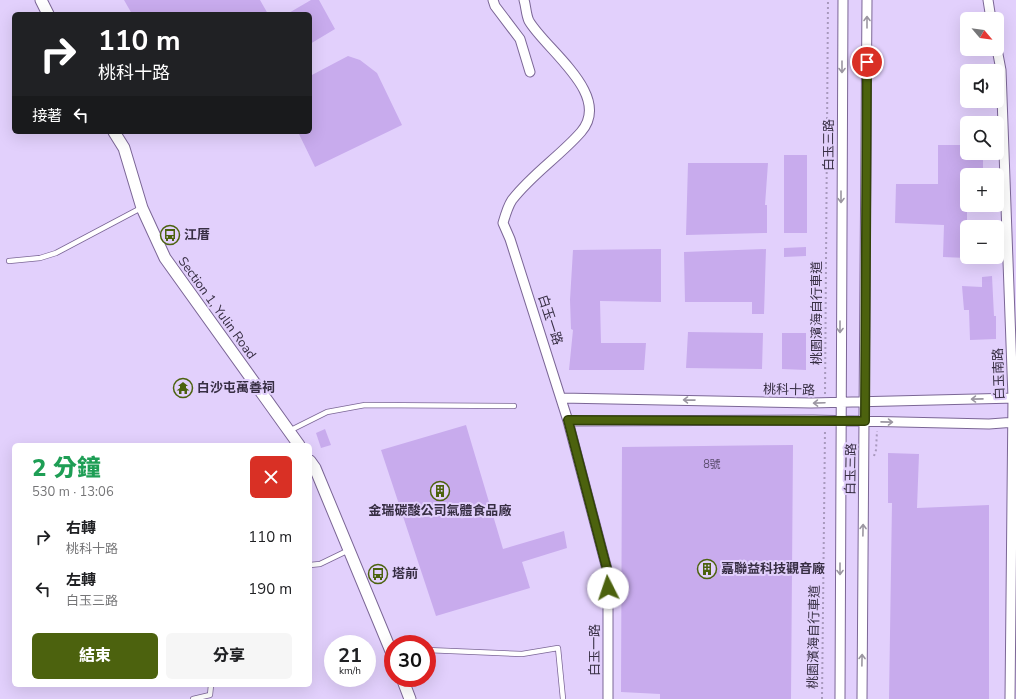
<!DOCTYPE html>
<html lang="zh-TW">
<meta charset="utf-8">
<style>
:root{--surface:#fff;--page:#f6f6f6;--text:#202124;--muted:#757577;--accent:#4c620e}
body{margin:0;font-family:"Nunito Sans","Noto Sans TC",sans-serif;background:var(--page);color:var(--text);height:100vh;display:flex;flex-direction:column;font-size:15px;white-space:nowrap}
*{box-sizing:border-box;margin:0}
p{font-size:13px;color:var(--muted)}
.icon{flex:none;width:22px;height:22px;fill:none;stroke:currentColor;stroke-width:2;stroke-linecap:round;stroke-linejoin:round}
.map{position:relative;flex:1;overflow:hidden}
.drawer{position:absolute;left:12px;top:443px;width:300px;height:244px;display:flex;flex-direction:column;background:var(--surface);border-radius:6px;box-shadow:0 4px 16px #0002}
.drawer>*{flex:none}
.top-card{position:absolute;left:12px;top:12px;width:300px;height:122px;border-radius:6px;box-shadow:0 4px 16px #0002;background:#202124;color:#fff;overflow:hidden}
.needle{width:26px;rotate:119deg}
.controls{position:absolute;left:960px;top:12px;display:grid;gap:8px}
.controls a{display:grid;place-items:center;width:44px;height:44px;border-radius:6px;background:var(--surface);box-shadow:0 4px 16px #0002;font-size:20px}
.speed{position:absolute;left:324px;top:635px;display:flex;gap:8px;font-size:20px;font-weight:700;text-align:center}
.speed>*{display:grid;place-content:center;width:52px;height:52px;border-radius:50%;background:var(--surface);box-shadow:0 4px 16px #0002;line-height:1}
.speed small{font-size:10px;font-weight:400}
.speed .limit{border:6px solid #d22;background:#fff;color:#111}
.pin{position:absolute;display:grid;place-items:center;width:34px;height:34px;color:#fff;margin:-17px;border:2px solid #fff;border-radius:50%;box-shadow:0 1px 4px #0007}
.me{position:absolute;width:44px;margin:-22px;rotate:356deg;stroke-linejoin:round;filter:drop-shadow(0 0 3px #0008)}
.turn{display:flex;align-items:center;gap:14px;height:84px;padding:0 20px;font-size:18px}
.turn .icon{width:52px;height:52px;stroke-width:2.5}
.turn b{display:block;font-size:28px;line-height:34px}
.then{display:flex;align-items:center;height:38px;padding:0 20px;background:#0003;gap:8px;font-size:15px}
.round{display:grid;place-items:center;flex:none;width:42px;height:42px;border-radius:6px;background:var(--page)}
.headline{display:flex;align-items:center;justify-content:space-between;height:68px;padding:0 20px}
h1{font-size:24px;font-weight:800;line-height:30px;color:#1e9e55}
.primary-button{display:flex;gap:8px;margin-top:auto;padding:8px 20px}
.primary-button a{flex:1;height:46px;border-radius:6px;background:var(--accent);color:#fff;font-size:16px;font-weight:800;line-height:46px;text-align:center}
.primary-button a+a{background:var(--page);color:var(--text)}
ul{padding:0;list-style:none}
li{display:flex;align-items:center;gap:12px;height:52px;padding:0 20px}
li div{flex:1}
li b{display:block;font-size:15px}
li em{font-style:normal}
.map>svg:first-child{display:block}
.building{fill:#c8abed}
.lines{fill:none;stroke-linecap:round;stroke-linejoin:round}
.service-casing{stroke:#7b6696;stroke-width:6}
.minor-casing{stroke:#7b6696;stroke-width:11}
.tertiary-casing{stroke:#7b6696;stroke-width:13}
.path{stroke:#a899bd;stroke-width:2;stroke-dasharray:2 3;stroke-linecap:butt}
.service{stroke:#fff;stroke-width:4.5}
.minor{stroke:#fff;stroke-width:9}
.tertiary{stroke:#fff;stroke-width:11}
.oneway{stroke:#9b96a1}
.route-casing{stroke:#314009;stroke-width:10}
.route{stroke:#4c620e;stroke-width:7}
.labels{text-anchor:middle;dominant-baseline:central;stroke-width:4;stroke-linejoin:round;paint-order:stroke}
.number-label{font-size:11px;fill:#5b4d6e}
.street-label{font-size:13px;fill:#372e43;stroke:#e2d0fc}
.poi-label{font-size:13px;font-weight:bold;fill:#372e43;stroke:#e2d0fc;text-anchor:start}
</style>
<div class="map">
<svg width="1016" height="699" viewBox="0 0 1016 699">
<rect width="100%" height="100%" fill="#e2d0fc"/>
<!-- building -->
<path class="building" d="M124 0H260L268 14H132Z
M311 0H319L335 29 310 44V14H287Z
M348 56 360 60 377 73 402 125 315 167 298 132H310V76Z
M938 145H967V153H983V174H967V258L943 257 944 225 895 223 896 184H938Z
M784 155H807V233H784Z
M688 163H768L765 205H767V233L686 235Z
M806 247V256L784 257V248Z
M661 249V302L600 301 601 343H646L644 370H569L573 330 571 329 570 300 573 250Z
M766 249 764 314H752V302H685L684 252Z
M992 276 994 316H996V339L970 340 969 310H964L962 286 982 287V277Z
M688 332 763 333 762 369 686 368Z
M782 333H806V370L782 369Z
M466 425 503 549 564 531 567 548 522 562 530 588 436 616 381 450Z
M325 429 331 445 321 448 316 433Z
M793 445 791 699H660V694L621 692 622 447Z
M888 453 919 454 917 508 989 505V699H889L892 503H888Z"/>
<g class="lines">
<!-- service casing -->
<g class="service-casing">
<path id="service" d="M9 261 40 258 56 253 141 208
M289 431 327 412 365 405 514 406
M310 565 320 564 349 550
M427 650 522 654 558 648 563 699
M193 699 210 695 211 685"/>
</g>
<!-- minor casing -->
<g class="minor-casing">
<path id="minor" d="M493 0 495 6 520 39 530 72
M524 0C526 6 526 15 529 21 546 50 613 95 581 132 560 156 532 174 512 200 508 206 505 216 503 223L510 239 568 421 608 573V699
M988 0 991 19
M997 49 1001 70 1013 398 1010 699
M561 398 811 403 1016 398
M568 421 813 420 989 424 1016 422
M840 699 843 0
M862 699 867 0"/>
</g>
<!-- tertiary casing -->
<g class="tertiary-casing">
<path id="tertiary" d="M41 0 48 14
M114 132 124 148 142 208 165 258 299 445
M310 461 315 468 393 656
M402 678 410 699"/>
</g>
<!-- path -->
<path class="path" d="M825 394 828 0
M874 456 876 450 877 431
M822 699 825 430"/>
<!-- service -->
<use href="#service" class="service"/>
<!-- minor -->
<use href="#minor" class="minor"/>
<!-- tertiary -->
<use href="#tertiary" class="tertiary"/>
</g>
<!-- one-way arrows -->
<defs><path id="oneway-shaft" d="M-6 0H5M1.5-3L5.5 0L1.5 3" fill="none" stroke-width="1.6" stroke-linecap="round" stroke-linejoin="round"/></defs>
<g class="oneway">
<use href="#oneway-shaft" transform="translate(867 22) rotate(-90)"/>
<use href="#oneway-shaft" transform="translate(842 67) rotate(90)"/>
<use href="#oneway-shaft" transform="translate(841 197) rotate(90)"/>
<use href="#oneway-shaft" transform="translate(840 327) rotate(90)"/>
<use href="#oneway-shaft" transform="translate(977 399) rotate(179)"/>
<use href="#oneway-shaft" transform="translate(689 400) rotate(-179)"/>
<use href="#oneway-shaft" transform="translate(819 403) rotate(178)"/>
<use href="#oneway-shaft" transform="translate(887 422) rotate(1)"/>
<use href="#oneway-shaft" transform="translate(863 530) rotate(-89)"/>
<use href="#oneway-shaft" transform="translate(840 569) rotate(90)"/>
<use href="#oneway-shaft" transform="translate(862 660) rotate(-89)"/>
</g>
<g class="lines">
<!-- route casing -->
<g class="route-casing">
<path id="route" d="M608 588V573L568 420 865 421 867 62"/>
</g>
<!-- route -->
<use href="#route" class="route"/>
</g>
<!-- icons -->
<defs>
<g id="bus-ring" transform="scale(1)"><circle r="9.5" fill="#e2d0fc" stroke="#4c620e" stroke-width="1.5"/><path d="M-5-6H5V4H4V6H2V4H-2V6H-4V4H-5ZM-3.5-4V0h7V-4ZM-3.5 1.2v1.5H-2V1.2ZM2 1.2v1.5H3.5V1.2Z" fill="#4c620e"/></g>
<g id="temple-ring" transform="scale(1)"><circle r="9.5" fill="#e2d0fc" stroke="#4c620e" stroke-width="1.5"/><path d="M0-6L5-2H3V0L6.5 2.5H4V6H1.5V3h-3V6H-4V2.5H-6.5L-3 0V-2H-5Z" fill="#4c620e"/></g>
<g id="building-ring" transform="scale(1)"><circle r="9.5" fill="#e2d0fc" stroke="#4c620e" stroke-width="1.5"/><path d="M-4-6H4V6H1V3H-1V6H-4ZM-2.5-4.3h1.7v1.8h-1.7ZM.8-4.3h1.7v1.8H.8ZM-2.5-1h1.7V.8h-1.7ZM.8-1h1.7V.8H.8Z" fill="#4c620e"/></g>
</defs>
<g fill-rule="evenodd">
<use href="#bus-ring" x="170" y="235"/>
<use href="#temple-ring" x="183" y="388"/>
<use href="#building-ring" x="440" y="491"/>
<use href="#building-ring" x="707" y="569"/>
<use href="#bus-ring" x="378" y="574"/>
</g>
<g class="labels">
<!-- number labels -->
<g class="number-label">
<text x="712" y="464">8號</text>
</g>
<!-- street labels -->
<g class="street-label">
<text transform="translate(829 145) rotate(-90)">白玉三路</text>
<text transform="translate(217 308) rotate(54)">Section 1, Yulin Road</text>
<text transform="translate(817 313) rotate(-90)">桃園濱海自行車道</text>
<text transform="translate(550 320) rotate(72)">白玉一路</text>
<text transform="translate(999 374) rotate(-92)">白玉南路</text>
<text transform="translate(789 390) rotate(1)">桃科十路</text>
<text transform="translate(851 469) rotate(-89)">白玉三路</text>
<text transform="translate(814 637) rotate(-89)">桃園濱海自行車道</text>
<text transform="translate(595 650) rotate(-90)">白玉一路</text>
</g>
<!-- poi labels -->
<g class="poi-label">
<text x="184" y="235">江厝</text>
<text x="197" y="388">白沙屯萬善祠</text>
<text x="440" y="511" text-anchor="middle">金瑞碳酸公司氣體食品廠</text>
<text x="721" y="569">嘉聯益科技觀音廠</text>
<text x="392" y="574">塔前</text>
</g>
</g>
</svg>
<div class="controls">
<a><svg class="needle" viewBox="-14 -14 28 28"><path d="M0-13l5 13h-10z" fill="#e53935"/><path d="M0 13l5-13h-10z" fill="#757577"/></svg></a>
<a><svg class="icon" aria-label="sound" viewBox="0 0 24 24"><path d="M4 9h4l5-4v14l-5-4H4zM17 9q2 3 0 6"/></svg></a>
<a><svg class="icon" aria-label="search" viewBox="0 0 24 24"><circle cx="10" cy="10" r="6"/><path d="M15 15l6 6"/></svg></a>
<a>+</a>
<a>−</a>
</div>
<div class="speed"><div>21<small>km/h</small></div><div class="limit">30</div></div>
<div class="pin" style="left:867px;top:62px;background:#d93025"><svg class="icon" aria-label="arrive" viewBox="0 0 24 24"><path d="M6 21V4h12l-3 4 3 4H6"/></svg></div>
<svg class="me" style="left:608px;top:588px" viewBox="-20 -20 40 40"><circle r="19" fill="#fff"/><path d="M0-13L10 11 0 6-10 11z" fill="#4c620e"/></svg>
<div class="top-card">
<div class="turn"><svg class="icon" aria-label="right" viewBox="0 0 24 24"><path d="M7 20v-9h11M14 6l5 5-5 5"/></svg><div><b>110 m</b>桃科十路</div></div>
<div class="then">接著<svg class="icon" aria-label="left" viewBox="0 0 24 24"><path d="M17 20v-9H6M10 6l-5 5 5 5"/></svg></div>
</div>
<section class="drawer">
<div class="headline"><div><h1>2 分鐘</h1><p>530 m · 13:06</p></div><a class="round" style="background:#d93025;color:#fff"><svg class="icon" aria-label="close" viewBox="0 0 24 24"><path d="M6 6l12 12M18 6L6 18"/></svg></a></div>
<ul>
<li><svg class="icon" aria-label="right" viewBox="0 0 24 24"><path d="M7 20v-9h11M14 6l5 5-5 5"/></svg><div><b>右轉</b><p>桃科十路</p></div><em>110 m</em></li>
<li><svg class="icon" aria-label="left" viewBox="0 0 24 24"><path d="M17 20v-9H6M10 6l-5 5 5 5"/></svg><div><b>左轉</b><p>白玉三路</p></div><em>190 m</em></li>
</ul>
<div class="primary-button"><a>結束</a><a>分享</a></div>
</section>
</div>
